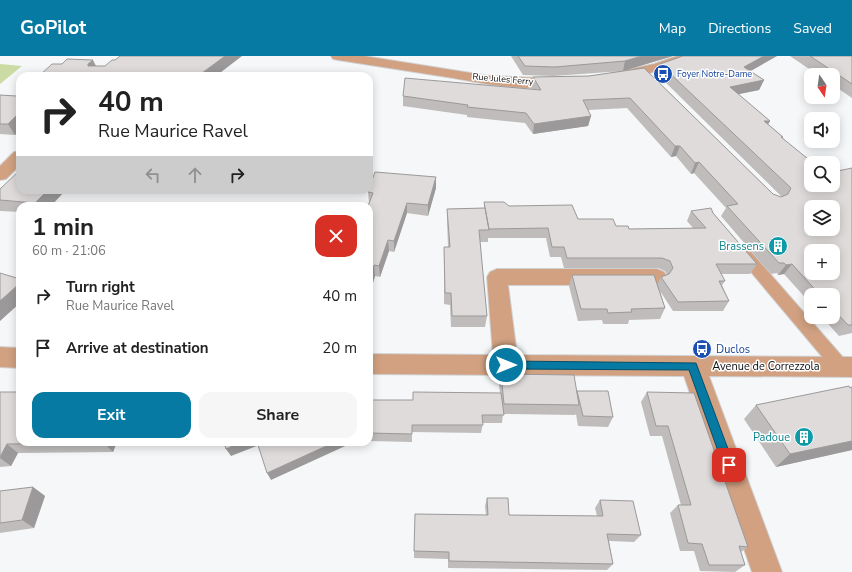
<!DOCTYPE html>
<meta charset="utf-8">
<style>
:root{--surface:#fff;--page:#f6f6f6;--text:#222;--muted:#767676;--accent:#067aa3}
body{margin:0;font-family:"Nunito Sans",sans-serif;background:var(--page);color:var(--text);height:100vh;display:flex;flex-direction:column;font-size:15px;white-space:nowrap}
*{box-sizing:border-box;margin:0}
p{font-size:13px;color:var(--muted)}
.icon{flex:none;width:22px;height:22px;fill:none;stroke:currentColor;stroke-width:2;stroke-linecap:round;stroke-linejoin:round}
.map{position:relative;flex:1;overflow:hidden}
.side{position:absolute;left:16px;top:146px;width:357px;height:244px;display:flex;flex-direction:column;background:var(--surface);border-radius:12px;box-shadow:0 2px 10px #0003}
.side>*{flex:none}
.banner{position:absolute;left:16px;top:16px;width:357px;height:122px;border-radius:12px;box-shadow:0 2px 10px #0003;background:#fff;color:var(--text);overflow:hidden}
.needle{width:26px;rotate:167deg}
.fabs{position:absolute;left:804px;top:12px;display:grid;gap:8px}
.fabs a{display:grid;place-items:center;width:36px;height:36px;border-radius:8px;background:var(--surface);box-shadow:0 2px 10px #0003;font-size:20px}
.pin{position:absolute;display:grid;place-items:center;width:34px;height:34px;color:#fff;margin:-17px;border-radius:8px;box-shadow:0 2px 6px #0006}
.me{position:absolute;width:44px;margin:-22px;rotate:90deg;stroke-linejoin:round;filter:drop-shadow(0 0 3px #0008)}
.turn{display:flex;align-items:center;gap:14px;height:84px;padding:0 16px;font-size:18px}
.turn .icon{width:52px;height:52px;stroke-width:2.5}
.turn b{display:block;font-size:28px;line-height:34px}
.lanes{display:flex;align-items:center;height:38px;padding:0 16px;background:#0003;justify-content:center;gap:20px;direction:ltr}
.lanes .off{opacity:.35}
.round{display:grid;place-items:center;flex:none;width:42px;height:42px;border-radius:12px;background:var(--page)}
.headline{display:flex;align-items:center;justify-content:space-between;height:68px;padding:0 16px}
h1{font-size:24px;font-weight:700;line-height:30px}
.primary-button{display:flex;gap:8px;margin-top:auto;padding:8px 16px}
.primary-button a{flex:1;height:46px;border-radius:12px;background:var(--accent);color:#fff;font-size:16px;font-weight:700;line-height:46px;text-align:center}
.primary-button a+a{background:var(--page);color:var(--text)}
ul{padding:0;list-style:none}
li{display:flex;align-items:center;gap:12px;height:52px;padding:0 16px}
li div{flex:1}
li b{display:block;font-size:15px}
li em{font-style:normal}
header{display:flex;align-items:center;gap:24px;box-sizing:border-box;height:56px;padding:0 20px;background:var(--accent);color:#fff}
header strong{font-size:19px}
nav{display:flex;gap:22px;margin-inline-start:auto;font-size:14px}
.map>svg:first-child{display:block}
.green{fill:#cadba3}
.lines{fill:none;stroke-linecap:round;stroke-linejoin:round}
.lane-casing{stroke:#d0d2d4;stroke-width:2}
.street-casing{stroke:#d0d2d4;stroke-width:2}
.lane{fill:#d1a182;fill-rule:evenodd}
.street{fill:#d1a182;fill-rule:evenodd}
.wall{fill:#bfbcbb}
.shaded-wall{fill:#9b9999}
.building{fill:#dedbda;stroke:#9b9999;fill-rule:evenodd}
.route{fill:#067aa3;stroke:#044f6a}
.labels{text-anchor:middle;dominant-baseline:central;stroke-width:3;stroke-linejoin:round;paint-order:stroke}
.far-transit-label{font-size:9px;fill:#164399;stroke:#fff;text-anchor:start}
.far-street-label{font-size:9px;fill:#0f0f10;stroke:#fff}
.culture-label{font-size:11px;fill:#0d838f;stroke:#fff;text-anchor:end}
.transit-label{font-size:11px;fill:#164399;stroke:#fff;text-anchor:start}
.street-label{font-size:11px;fill:#0f0f10;stroke:#fff}
</style>
<header>
<strong>GoPilot</strong>
<nav><a>Map</a><a>Directions</a><a>Saved</a></nav>
</header>
<div class="map">
<svg width="852" height="516" viewBox="0 0 852 516">
<rect width="100%" height="100%" fill="#f5f7f9"/>
<!-- green -->
<path class="green" d="M0 8 22 10 0 28Z"/>
<g class="lines">
<!-- lane casing -->
<g class="lane-casing">
<path id="lane" d="M740 188 745 189 847 306 850 311 847 316 841 319 835 316 735 197 732 193 735 189Z"/>
</g>
<!-- street casing -->
<g class="street-casing">
<path id="street" d="M331 0H364L490 20 566 23 568 26 566 29C535 37 485 28 453 22 415 16 376 10 338 4L333 3Z
M677 0H697L695 3 663 14 617 24 612 23 610 20 612 17 654 8Z
M20 95V109L6 123 0 124V110L14 96Z
M497 213H657L664 216 667 221 664 226 657 229H508L517 299 852 301V321L709 320 782 516H752L684 320 369 318V298L493 299 487 221 490 216Z
M0 291 20 292V312L0 311Z"/>
</g>
<!-- lane -->
<use href="#lane" class="lane"/>
<!-- street -->
<use href="#street" class="street"/>
</g>
<!-- wall -->
<path class="wall" d="M511 0H673L623 15 553 20 523 19Z
M683 0H777L750 15 764 24 759 34 738 38 770 65 768 68 783 81V82L811 129 852 112V277L839 280 822 261H833V239H811V248L784 218 778 219 777 217 771 218 721 160 726 152 694 117 691 118 676 100 671 101 627 52 588 54 591 60 588 70 533 78 525 67 467 61V59L403 50V40L532 33 531 31 533 21 589 20 644 12 773 138 782 141 657 18 660 8Z
M790 0H852V42L833 29V19H818Z
M20 37V74L15 79 0 78V39L16 40Z
M436 132 428 160 407 157 394 196 389 195 380 221 375 220 369 240V150L370 147H369L368 136Z
M0 133 51 150H20V156L0 155Z
M484 146 509 150 629 173 693 172 687 165 691 155 713 157 757 208 750 218H721L725 225 722 229 729 245 723 255H673L660 235 665 252 660 263 629 264 628 268H603L602 264 578 265 569 230 572 219 657 229 661 221 667 219 665 215 658 212H564L561 201H550L546 182H488V186H480L487 260 485 271H451L450 249 444 248V191H448L447 164V153L484 152Z
M501 318 577 336 613 361 608 371 578 370 576 358 575 359 503 358 502 367H483L481 377 412 376V386L369 385V344H413L500 337 499 329Z
M852 331V394L776 411 744 363 756 349Z
M0 336 117 386 113 396 18 397 11 410 0 411Z
M647 336 748 491 741 496 745 509 735 516 700 515 694 495H680L670 457 678 449H681L662 380H650L641 346Z
M33 431 45 440 34 472 0 477V435Z
M487 442 509 459 597 460 595 452 600 444 641 479 634 486 609 485 613 508 607 514 448 512V503L414 502V495L486 459 485 450Z"/>
<!-- shaded-wall -->
<path class="shaded-wall" d="M225 0H242L216 20H198Z
M642 0H673L623 15 625 5Z
M764 0H777L740 21 744 11Z
M93 4 98 14 88 10V8Z
M764 24 759 34 725 41 730 31Z
M20 56V74L15 79 8 68Z
M591 60 588 70 533 78 534 68Z
M764 65H770L764 75Z
M675 90H680L676 100 671 101Z
M699 106 694 117 691 118 695 107Z
M436 121V132L428 160V149Z
M48 134H66L51 150H37L35 147Z
M407 147V157L394 196V185Z
M388 184 389 195 380 221 379 210Z
M792 208 784 218 778 219 786 209Z
M374 209 375 220 369 240V226Z
M20 227V247L0 265V245Z
M852 385V394L776 411 790 398Z
M105 386H117L113 396 104 387Z
M242 386H257L259 389 231 400 226 393Z
M335 386H354L271 424 267 417Z
M7 388 18 397 11 410 0 402Z
M33 431 45 440 34 472 22 464Z"/>
<!-- building -->
<path class="building" d="M120 0H225L198 20H39L52 8H62L67 3 93 4 88 8V10H105L112 4H115Z
M518 0H642L625 5 555 11 525 10Z
M683 0H764L744 11 764 24 730 31 770 65H764L783 81H781L813 107H811V129H833V116L852 112V269H848L833 253V239H820L792 208 786 209 784 207H779L727 150 738 148 699 106 695 107 680 90H675L630 42 583 44 591 60 534 68 526 57 467 51 468 49 403 40 405 22 541 34 533 21 589 20 644 12 773 138 781 141 788 138 791 132 660 8ZM811 151H833V173H811ZM811 195H833V217H811Z
M810 0H852V28Z
M20 37V56L8 68H0V39L16 40Z
M20 114V134H48L35 147 0 144V133Z
M375 116 436 121 428 149 407 147 394 185 388 184 379 210 374 209 369 226V150H368L373 137 368 136V134H369V132Z
M484 146H504L509 150 572 149 578 163H613L616 170H628L629 173 706 172 691 155 711 152 713 157 757 208H716L725 225H719L729 245 678 246 661 221 669 218 673 212 670 205 662 202H567L564 191H552L548 172 489 173Z
M485 152 489 174H479L487 260H452L451 237H445L444 191H450L447 153Z
M0 217 20 223V227L0 245Z
M572 219H654L665 252 631 253 632 256 608 257 607 253H581Z
M501 318 574 319 579 349 504 348Z
M849 330 850 332 852 331V385L790 398 756 349Z
M577 335H608L613 361 583 360Z
M0 336H20V386H105L104 387 7 388 0 401Z
M413 336 501 337 504 359H482L483 369H412V378L369 377V344H413Z
M647 336 694 337 748 491 739 490 745 509H709L702 488 688 487 678 449H691L668 370H656Z
M224 386H242L226 393Z
M257 386H335L267 417Z
M33 431 22 464 0 467V435Z
M487 442H508L509 459 603 460 600 444 633 445 641 479 607 478 613 508 449 505V496L414 495 415 458 488 459Z"/>
<!-- route -->
<path class="route" d="M506 305 696 307 734 409 733 413 729 415 725 413 723 409 689 314 506 313 503 312 501 309 503 306Z"/>
<!-- icons -->
<defs>
<g id="bus-disc" transform="scale(1)"><circle r="9.5" fill="#1a4fb4" stroke="#fff"/><path d="M-5-6H5V4H4V6H2V4H-2V6H-4V4H-5ZM-3.5-4V0h7V-4ZM-3.5 1.2v1.5H-2V1.2ZM2 1.2v1.5H3.5V1.2Z" fill="#fff"/></g>
<g id="building-disc" transform="scale(1)"><circle r="9.5" fill="#0f9aa8" stroke="#fff"/><path d="M-4-6H4V6H1V3H-1V6H-4ZM-2.5-4.3h1.7v1.8h-1.7ZM.8-4.3h1.7v1.8H.8ZM-2.5-1h1.7V.8h-1.7ZM.8-1h1.7V.8H.8Z" fill="#fff"/></g>
</defs>
<g fill-rule="evenodd">
<use href="#bus-disc" x="663" y="18"/>
<use href="#building-disc" x="778" y="190"/>
<use href="#bus-disc" x="702" y="293"/>
<use href="#building-disc" x="804" y="381"/>
</g>
<g class="labels">
<!-- far-transit labels -->
<g class="far-transit-label">
<text x="677" y="18">Foyer Notre-Dame</text>
</g>
<!-- far-street labels -->
<g class="far-street-label">
<text transform="translate(503 23) rotate(5)">Rue Jules Ferry</text>
</g>
<!-- culture labels -->
<g class="culture-label">
<text x="764" y="190">Brassens</text>
<text x="790" y="381">Padoue</text>
</g>
<!-- transit labels -->
<g class="transit-label">
<text x="716" y="293">Duclos</text>
</g>
<!-- street labels -->
<g class="street-label">
<text x="766" y="310">Avenue de Correzzola</text>
</g>
</g>
</svg>
<div class="fabs">
<a><svg class="needle" viewBox="-14 -14 28 28"><path d="M0-13l5 13h-10z" fill="#e53935"/><path d="M0 13l5-13h-10z" fill="#767676"/></svg></a>
<a><svg class="icon" aria-label="sound" viewBox="0 0 24 24"><path d="M4 9h4l5-4v14l-5-4H4zM17 9q2 3 0 6"/></svg></a>
<a><svg class="icon" aria-label="search" viewBox="0 0 24 24"><circle cx="10" cy="10" r="6"/><path d="M15 15l6 6"/></svg></a>
<a><svg class="icon" aria-label="layers" viewBox="0 0 24 24"><path d="M12 4l9 5-9 5-9-5zM3 14l9 5 9-5"/></svg></a>
<a>+</a>
<a>−</a>
</div>
<div class="pin" style="left:729px;top:409px;background:#d93025"><svg class="icon" aria-label="arrive" viewBox="0 0 24 24"><path d="M6 21V4h12l-3 4 3 4H6"/></svg></div>
<svg class="me" style="left:506px;top:309px" viewBox="-20 -20 40 40"><circle r="17" fill="#067aa3" stroke="#fff" stroke-width="3"/><path d="M0-11L8 9 0 5-8 9z" fill="#fff"/></svg>
<div class="banner">
<div class="turn"><svg class="icon" aria-label="right" viewBox="0 0 24 24"><path d="M7 20v-9h11M14 6l5 5-5 5"/></svg><div><b>40 m</b>Rue Maurice Ravel</div></div>
<div class="lanes"><svg class="icon off" aria-label="left" viewBox="0 0 24 24"><path d="M17 20v-9H6M10 6l-5 5 5 5"/></svg><svg class="icon off" aria-label="ahead" viewBox="0 0 24 24"><path d="M12 20V5M6 11l6-6 6 6"/></svg><svg class="icon" aria-label="right" viewBox="0 0 24 24"><path d="M7 20v-9h11M14 6l5 5-5 5"/></svg></div>
</div>
<section class="side">
<div class="headline"><div><h1>1 min</h1><p>60 m · 21:06</p></div><a class="round" style="background:#d93025;color:#fff"><svg class="icon" aria-label="close" viewBox="0 0 24 24"><path d="M6 6l12 12M18 6L6 18"/></svg></a></div>
<ul>
<li><svg class="icon" aria-label="right" viewBox="0 0 24 24"><path d="M7 20v-9h11M14 6l5 5-5 5"/></svg><div><b>Turn right</b><p>Rue Maurice Ravel</p></div><em>40 m</em></li>
<li><svg class="icon" aria-label="arrive" viewBox="0 0 24 24"><path d="M6 21V4h12l-3 4 3 4H6"/></svg><div><b>Arrive at destination</b></div><em>20 m</em></li>
</ul>
<div class="primary-button"><a>Exit</a><a>Share</a></div>
</section>
</div>
